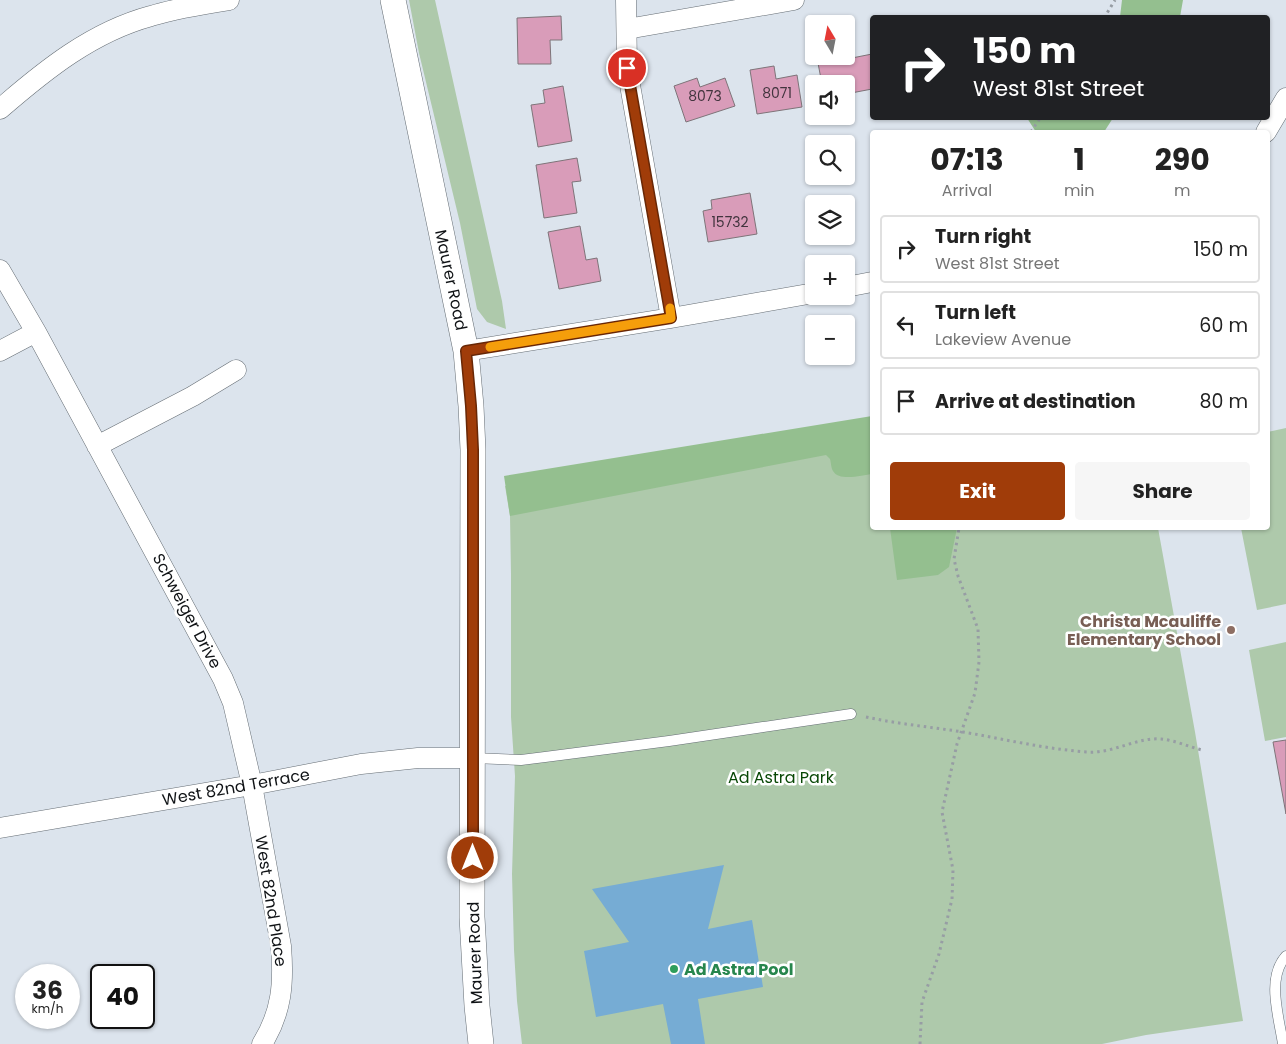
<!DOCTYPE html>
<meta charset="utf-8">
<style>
:root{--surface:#fff;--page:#f6f6f6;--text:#222;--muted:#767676;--line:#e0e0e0;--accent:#a03c09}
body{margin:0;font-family:Poppins,sans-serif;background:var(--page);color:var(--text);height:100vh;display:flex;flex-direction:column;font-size:19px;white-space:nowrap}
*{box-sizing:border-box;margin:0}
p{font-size:16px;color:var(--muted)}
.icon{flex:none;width:28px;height:28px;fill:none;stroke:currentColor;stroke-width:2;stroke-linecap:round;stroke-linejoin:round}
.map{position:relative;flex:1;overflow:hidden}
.details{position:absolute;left:870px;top:130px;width:400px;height:400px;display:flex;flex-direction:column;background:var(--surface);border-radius:5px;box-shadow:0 1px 4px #0004}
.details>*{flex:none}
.banner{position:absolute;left:870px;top:15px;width:400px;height:105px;border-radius:5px;box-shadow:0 1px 4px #0004;background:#202124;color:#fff;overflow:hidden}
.needle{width:32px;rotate:350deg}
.tools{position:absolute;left:805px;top:15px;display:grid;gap:10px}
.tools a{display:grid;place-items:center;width:50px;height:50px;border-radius:5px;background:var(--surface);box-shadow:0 1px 4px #0004;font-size:25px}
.speed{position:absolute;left:15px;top:964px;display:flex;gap:10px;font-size:25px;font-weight:700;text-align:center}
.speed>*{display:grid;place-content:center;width:65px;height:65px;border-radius:50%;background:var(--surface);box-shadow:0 1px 4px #0004;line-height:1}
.speed small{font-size:12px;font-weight:400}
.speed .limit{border:2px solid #111;border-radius:8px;background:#fff;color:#111}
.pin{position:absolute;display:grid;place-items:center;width:42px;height:42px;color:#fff;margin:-21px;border:2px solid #fff;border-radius:50%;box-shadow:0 1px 5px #0007}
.me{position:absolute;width:55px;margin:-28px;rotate:0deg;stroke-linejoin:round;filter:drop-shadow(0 0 4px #0008)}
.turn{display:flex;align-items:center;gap:18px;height:105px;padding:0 20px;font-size:22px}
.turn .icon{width:65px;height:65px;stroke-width:2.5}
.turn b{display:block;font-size:35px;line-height:42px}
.eta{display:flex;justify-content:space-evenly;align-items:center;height:85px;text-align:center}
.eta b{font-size:30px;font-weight:700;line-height:35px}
.cta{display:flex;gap:10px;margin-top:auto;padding:10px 20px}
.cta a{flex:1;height:58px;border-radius:5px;background:var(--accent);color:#fff;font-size:20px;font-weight:700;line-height:58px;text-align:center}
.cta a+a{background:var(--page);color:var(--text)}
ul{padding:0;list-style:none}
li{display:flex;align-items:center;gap:15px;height:68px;margin:0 10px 8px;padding:0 10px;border:2px solid var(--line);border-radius:5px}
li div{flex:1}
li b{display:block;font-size:19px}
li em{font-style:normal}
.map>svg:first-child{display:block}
.green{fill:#aec9ab}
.forest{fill:#94bf8f}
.water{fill:#76acd4}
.building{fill:#d99cb9;stroke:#7e7479}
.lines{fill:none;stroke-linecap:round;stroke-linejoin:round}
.service-casing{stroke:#656d74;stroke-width:11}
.minor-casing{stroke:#656d74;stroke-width:21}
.tertiary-casing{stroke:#656d74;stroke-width:26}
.path{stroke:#979da4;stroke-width:3;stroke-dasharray:2.5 4;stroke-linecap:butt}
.service{stroke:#fff;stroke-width:10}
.minor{stroke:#fff;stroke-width:20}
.tertiary{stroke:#fff;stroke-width:25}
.route-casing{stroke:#682706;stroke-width:12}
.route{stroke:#a03c09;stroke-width:9}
.slow{stroke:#f59e0b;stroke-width:9}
.education-dot{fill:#8d6e63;stroke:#fff;stroke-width:2}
.leisure-dot{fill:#2e9e5b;stroke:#fff;stroke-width:2}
.labels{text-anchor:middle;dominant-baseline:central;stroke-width:5;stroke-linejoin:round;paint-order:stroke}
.number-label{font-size:14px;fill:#42343e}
.street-label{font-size:16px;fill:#0f1215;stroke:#fff}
.education-label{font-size:16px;font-weight:bold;fill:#785e54;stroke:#fff;text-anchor:end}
.park-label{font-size:16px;fill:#084705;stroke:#fff}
.leisure-label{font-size:16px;font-weight:bold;fill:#27864d;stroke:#fff;text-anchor:start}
</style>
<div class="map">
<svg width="1286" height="1044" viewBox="0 0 1286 1044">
<rect width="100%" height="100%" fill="#dce4ed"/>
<!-- green -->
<path class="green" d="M409 0H435L502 301 506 329 487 322 477 309 460 223 419 53Z
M872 423V528H1158L1195 732 1243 1021 1146 1035 1102 1044H522L517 1001 514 950 512 874 515 776 511 717V574L510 516 505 486Z
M1286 428V604L1257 610 1241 528H1268V432Z
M1286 642V737L1265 741 1249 650Z"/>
<!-- forest -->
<path class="forest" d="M1122 0H1183L1180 17H1120Z
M1027 118H1113L1104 132H1036Z
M872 416V474C863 475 839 482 833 471 831 468 831 462 830 459L826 455 510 516 504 476Z
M890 528H957L949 567 938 575 897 580Z"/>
<!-- water -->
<path class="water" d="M724 865 708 929 752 920 763 987 698 999 705 1044H671L663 1004 596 1017 584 951 629 942 592 889Z"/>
<!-- building -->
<path class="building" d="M561 16 562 40H550L551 64H518L517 18Z
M872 54V89L846 94V84H822L817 58 842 56V60Z
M774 66 776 79 797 75 802 107 757 114 750 70Z
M697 78 700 87 725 78 735 106 686 122 674 86Z
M563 86 572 141 538 147 531 105 545 103 543 90Z
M577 158 581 181 572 182 577 213 544 218 536 165Z
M750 193 757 234 708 242 703 211 712 209 711 200Z
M580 226 586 260 597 258 601 281 559 289 548 232Z
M1286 740V814L1273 742Z"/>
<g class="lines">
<!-- service casing -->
<g class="service-casing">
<path id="service" d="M473 758 521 760 545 757 669 741 851 714
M1283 1044C1279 1017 1266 978 1286 956"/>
</g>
<!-- minor casing -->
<g class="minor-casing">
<path id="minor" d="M626 0 627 68 671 318
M627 29 794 0
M0 109C45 70 92 32 151 16 177 8 203 4 229 0
M1266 132 1286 98
M0 270 36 332 223 679 233 703 252 785 281 946C284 983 282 1012 262 1044
M846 287 872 282
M0 351 36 332
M466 351 671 318 814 293
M97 446 193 396 236 370
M0 828 252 785 361 764 418 758H473"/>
</g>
<!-- tertiary casing -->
<g class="tertiary-casing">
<path id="tertiary" d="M393 0 466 351 471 406 473 450 472 917 477 1006 481 1044"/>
</g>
<!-- path -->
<path class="path" d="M1104 18 1115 0
M1031 132 1040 118
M866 717C898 724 931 727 963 732 1004 739 1045 749 1087 752 1112 754 1137 737 1161 739 1174 740 1189 747 1202 750
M920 1044 922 1002 939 954 952 899 953 870 942 812 957 744 975 693 979 662 978 629 958 576 954 559 959 528"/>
<!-- service -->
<use href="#service" class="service"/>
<!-- minor -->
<use href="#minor" class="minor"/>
<!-- tertiary -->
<use href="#tertiary" class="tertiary"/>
</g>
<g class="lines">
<!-- route casing -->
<g class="route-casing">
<path id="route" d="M473 858V450L471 406 466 351 671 318 627 68"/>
</g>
<!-- route -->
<use href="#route" class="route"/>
<!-- slow -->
<path class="slow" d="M490 347 671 318 670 308"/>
</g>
<!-- markers -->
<circle class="education-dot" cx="1231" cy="630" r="5"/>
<circle class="leisure-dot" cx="674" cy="969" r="5"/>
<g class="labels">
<!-- number labels -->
<g class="number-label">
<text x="777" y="93">8071</text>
<text x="705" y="96">8073</text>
<text x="730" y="222">15732</text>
</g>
<!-- street labels -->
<g class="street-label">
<text transform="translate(451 280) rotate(78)">Maurer Road</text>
<text transform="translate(187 611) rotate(62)">Schweiger Drive</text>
<text transform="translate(236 787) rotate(-10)">West 82nd Terrace</text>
<text transform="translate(271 901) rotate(81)">West 82nd Place</text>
<text transform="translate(475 953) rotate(-92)">Maurer Road</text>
</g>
<!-- education labels -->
<g class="education-label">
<text x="1221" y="621">Christa Mcauliffe<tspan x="1221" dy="18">Elementary School</tspan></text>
</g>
<!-- park labels -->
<g class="park-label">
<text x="781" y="777">Ad Astra Park</text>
</g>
<!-- leisure labels -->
<g class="leisure-label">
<text x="684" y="969">Ad Astra Pool</text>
</g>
</g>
</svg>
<div class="tools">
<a><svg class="needle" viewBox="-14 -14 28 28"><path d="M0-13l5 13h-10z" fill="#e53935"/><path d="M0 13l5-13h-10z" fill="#767676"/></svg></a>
<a><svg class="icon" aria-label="sound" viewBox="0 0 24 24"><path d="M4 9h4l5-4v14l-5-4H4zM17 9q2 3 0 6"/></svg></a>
<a><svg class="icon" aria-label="search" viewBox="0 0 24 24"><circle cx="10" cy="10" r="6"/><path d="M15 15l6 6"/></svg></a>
<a><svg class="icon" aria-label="layers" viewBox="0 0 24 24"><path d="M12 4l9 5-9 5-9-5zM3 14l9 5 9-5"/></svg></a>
<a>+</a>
<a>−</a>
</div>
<div class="speed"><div>36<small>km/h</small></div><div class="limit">40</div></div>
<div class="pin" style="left:627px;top:68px;background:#d93025"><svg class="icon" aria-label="arrive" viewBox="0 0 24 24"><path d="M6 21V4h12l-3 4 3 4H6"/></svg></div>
<svg class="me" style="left:473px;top:858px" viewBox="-20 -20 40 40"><circle r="17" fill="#a03c09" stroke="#fff" stroke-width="3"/><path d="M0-11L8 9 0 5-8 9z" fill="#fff"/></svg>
<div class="banner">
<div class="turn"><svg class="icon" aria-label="right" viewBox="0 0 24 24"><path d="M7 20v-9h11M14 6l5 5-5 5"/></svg><div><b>150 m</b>West 81st Street</div></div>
</div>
<section class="details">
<div class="eta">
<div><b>07:13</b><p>Arrival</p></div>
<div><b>1</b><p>min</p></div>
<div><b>290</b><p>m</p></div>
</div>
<ul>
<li><svg class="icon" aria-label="right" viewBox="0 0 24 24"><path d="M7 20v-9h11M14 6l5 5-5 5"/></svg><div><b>Turn right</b><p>West 81st Street</p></div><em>150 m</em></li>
<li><svg class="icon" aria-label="left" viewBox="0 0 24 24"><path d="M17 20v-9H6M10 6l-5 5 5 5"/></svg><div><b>Turn left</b><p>Lakeview Avenue</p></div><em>60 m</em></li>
<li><svg class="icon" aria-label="arrive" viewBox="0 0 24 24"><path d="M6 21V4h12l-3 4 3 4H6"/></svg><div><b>Arrive at destination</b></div><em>80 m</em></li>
</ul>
<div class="cta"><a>Exit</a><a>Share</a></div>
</section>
</div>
